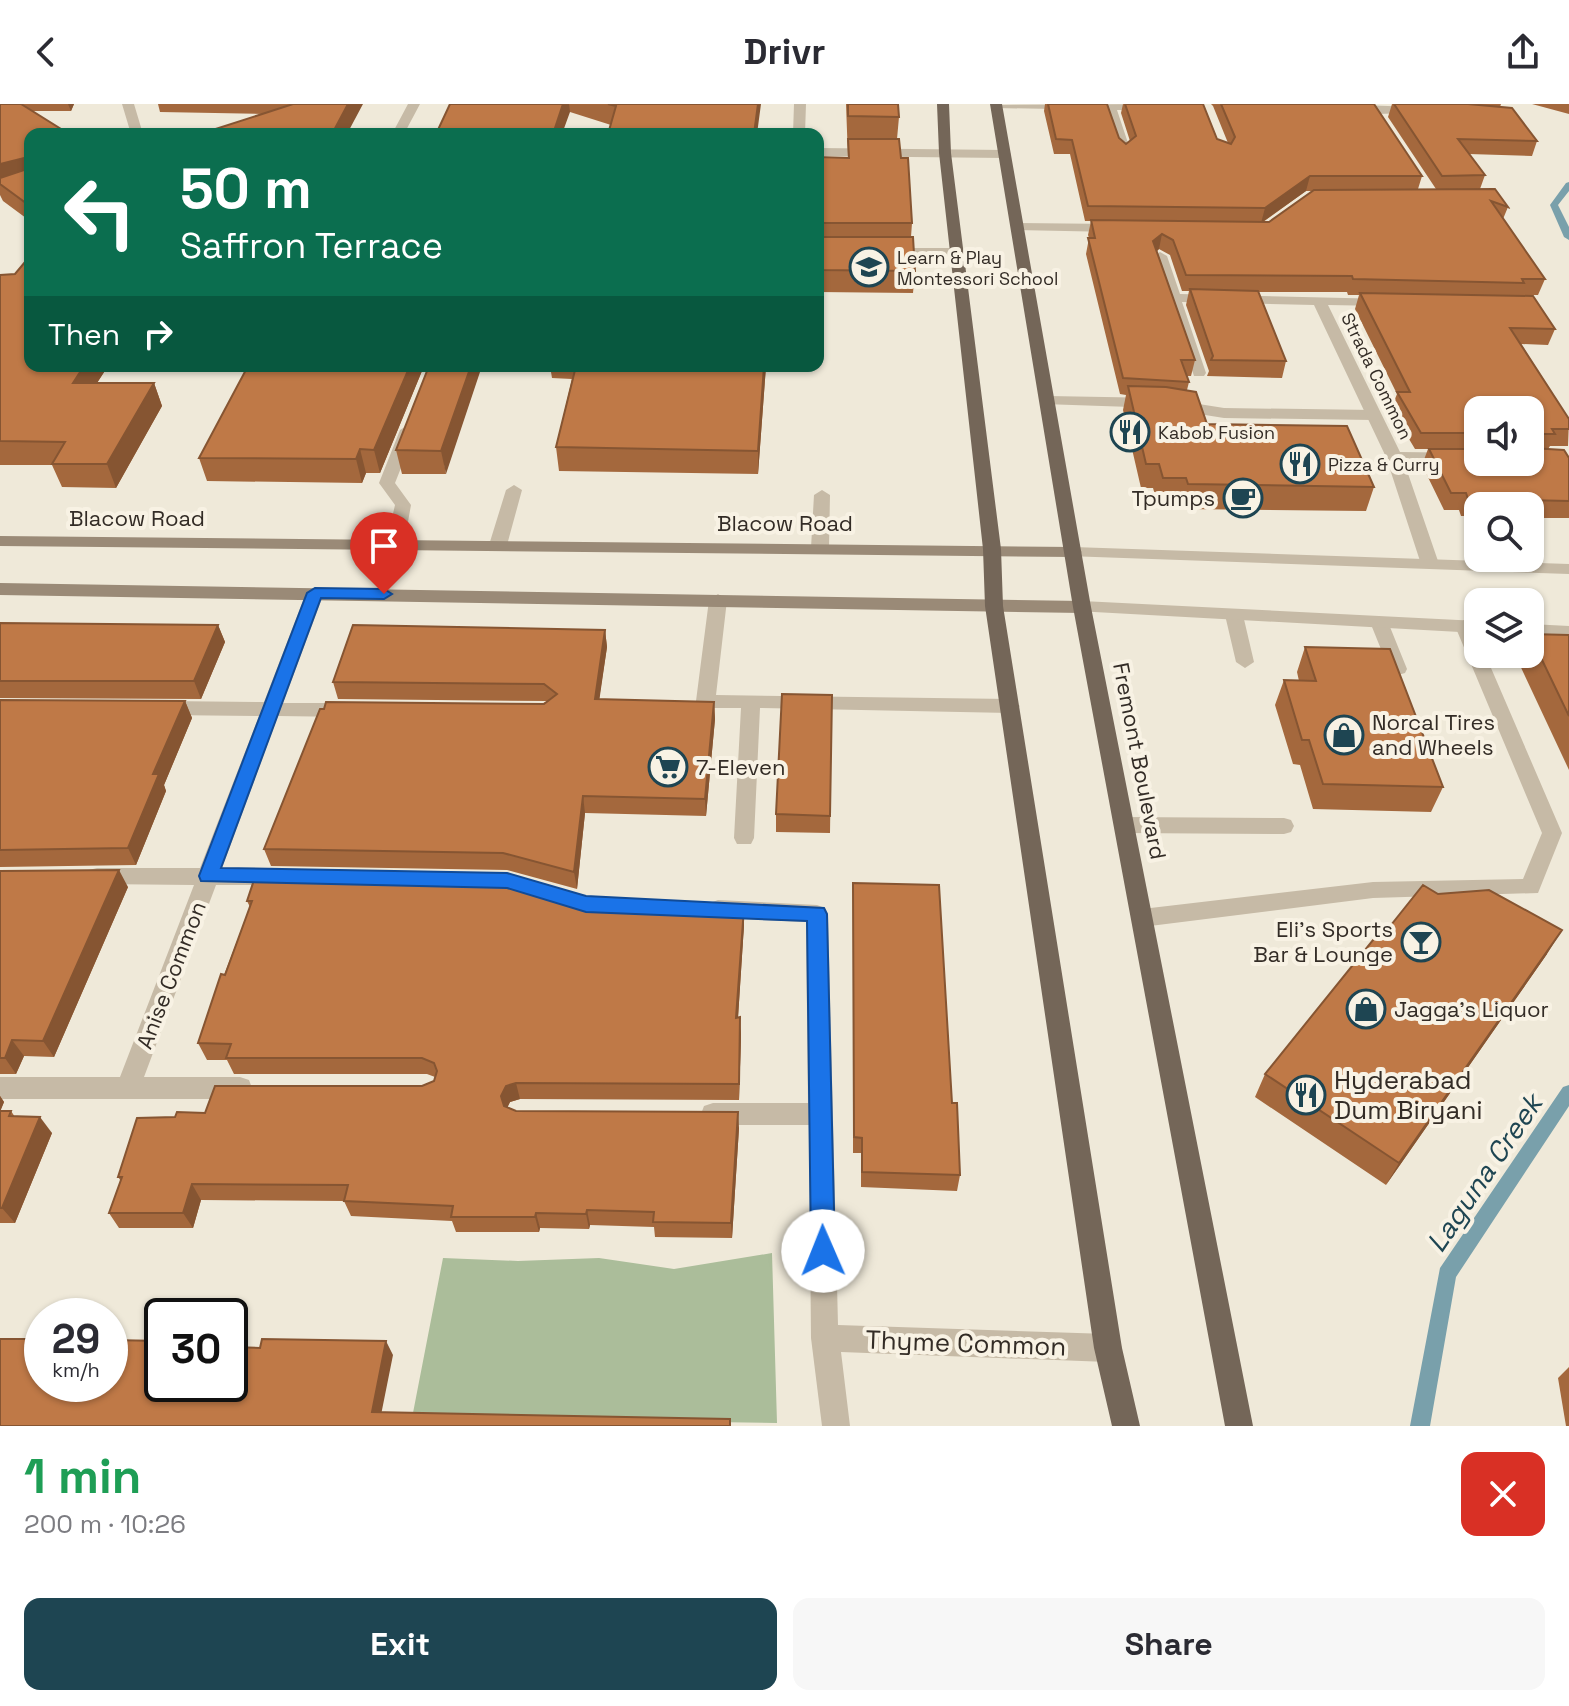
<!DOCTYPE html>
<meta charset="utf-8">
<style>
:root{--surface:#fff;--page:#f7f7f7;--text:#2b2b33;--muted:#7c7c81;--accent:#1e4552}
body{margin:0;font-family:"Space Grotesk",sans-serif;background:var(--page);color:var(--text);height:100vh;display:flex;flex-direction:column;font-size:30px;white-space:nowrap}
*{box-sizing:border-box;margin:0}
p{font-size:26px;color:var(--muted)}
.icon{flex:none;width:44px;height:44px;fill:none;stroke:currentColor;stroke-width:2;stroke-linecap:round;stroke-linejoin:round}
.map{position:relative;height:1322px;overflow:hidden}
.panel{display:flex;flex-direction:column;background:var(--surface);flex:1}
.panel>*{flex:none}
.guide{position:absolute;left:24px;top:24px;width:800px;height:244px;border-radius:16px;box-shadow:0 2px 6px #0004;background:#0b6e4f;color:#fff;overflow:hidden}
.fabs{position:absolute;left:1464px;top:292px;display:grid;gap:16px}
.fabs a{display:grid;place-items:center;width:80px;height:80px;border-radius:16px;background:var(--surface);box-shadow:0 2px 6px #0004;font-size:40px}
.speed{position:absolute;left:24px;top:1194px;display:flex;gap:16px;font-size:40px;font-weight:700;text-align:center}
.speed>*{display:grid;place-content:center;width:104px;height:104px;border-radius:50%;background:var(--surface);box-shadow:0 2px 6px #0004;line-height:1}
.speed small{font-size:20px;font-weight:400}
.speed .limit{border:4px solid #111;border-radius:12px;background:#fff;color:#111}
.pin{position:absolute;display:grid;place-items:center;width:68px;height:68px;color:#fff;margin:-82px -34px;border-radius:50% 50% 50% 0;rotate:-45deg;box-shadow:0 0 8px #0007}
.pin .icon{rotate:45deg}
.me{position:absolute;width:88px;margin:-44px;rotate:359deg;stroke-linejoin:round;filter:drop-shadow(0 0 6px #0008)}
.turn{display:flex;align-items:center;gap:28px;height:168px;padding:0 24px;font-size:36px}
.turn .icon{width:104px;height:104px;stroke-width:2.5}
.turn b{display:block;font-size:56px;line-height:68px}
.then{display:flex;align-items:center;height:76px;padding:0 24px;background:#0003;gap:16px;font-size:30px}
.round{display:grid;place-items:center;flex:none;width:84px;height:84px;border-radius:16px;background:var(--page)}
.summary{display:flex;align-items:center;justify-content:space-between;height:136px;padding:0 24px}
h1{font-size:48px;font-weight:600;line-height:60px;color:#1e9e55}
.button{display:flex;gap:16px;margin-top:auto;padding:16px 24px}
.button a{flex:1;height:92px;border-radius:16px;background:var(--accent);color:#fff;font-size:32px;font-weight:600;line-height:92px;text-align:center}
.button a+a{background:var(--page);color:var(--text)}
header{display:flex;justify-content:space-between;align-items:center;height:104px;padding:0 24px;background:var(--surface);font-size:36px;font-weight:600}
.map>svg:first-child{display:block}
.green{fill:#abbd9a}
.lines{fill:none;stroke-linecap:round;stroke-linejoin:round}
.stream{fill:#79a0ab;fill-rule:evenodd}
.service{fill:#c6baa6;fill-rule:evenodd}
.minor{fill:#c6baa6;fill-rule:evenodd}
.tertiary{fill:#c6baa6;fill-rule:evenodd}
.secondary{fill:#9a8a77;fill-rule:evenodd}
.primary{fill:#746658;fill-rule:evenodd}
.wall{fill:#a4683d;fill-rule:evenodd}
.shaded-wall{fill:#865532}
.building{fill:#bf7947;stroke:#865532;stroke-width:2}
.route{fill:#1a73e8;stroke:#114b97;stroke-width:2}
.labels{text-anchor:middle;dominant-baseline:central;stroke-width:8;stroke-linejoin:round;paint-order:stroke}
.far-poi-label{font-size:18px;fill:#332c26;stroke:#f8f2e4;text-anchor:start}
.far-street-label{font-size:18px;fill:#332c26;stroke:#f8f2e4}
.poi-label{font-size:22px;fill:#332c26;stroke:#f8f2e4;text-anchor:start}
.street-label{font-size:22px;fill:#332c26;stroke:#f8f2e4}
.near-poi-label{font-size:26px;fill:#332c26;stroke:#f8f2e4;text-anchor:start}
.near-street-label{font-size:26px;fill:#332c26;stroke:#f8f2e4}
.near-water-label{font-size:28px;font-style:italic;fill:#1e4552;stroke:#f8f2e4}
</style>
<header><svg class="icon" aria-label="back" viewBox="0 0 24 24"><path d="M15 5l-7 7 7 7"/></svg>Drivr<svg class="icon" aria-label="share" viewBox="0 0 24 24"><path d="M12 15V3M7 8l5-5 5 5M5 13v7h14v-7"/></svg></header>
<div class="map">
<svg width="1569" height="1322" viewBox="0 0 1569 1322">
<rect width="100%" height="100%" fill="#efe9d9"/>
<!-- green -->
<path class="green" d="M772 1149 777 1319 412 1314 443 1154 518 1157 599 1154 674 1165Z"/>
<g class="lines">
<!-- stream -->
<path class="stream" d="M1569 78V87L1558 101 1569 123V136L1564 133 1550 101 1566 79Z
M1569 981V1002L1456 1173 1430 1322H1410L1440 1164 1563 983Z"/>
<!-- service -->
<path class="service" d="M794 0H806L805 30H793Z
M957 144 962 145V151L886 152 879 148 886 144Z
M1048 292 1161 294 1224 304 1373 306 1381 311 1373 316 1224 314 1161 304 1043 300V294Z
M408 321 416 326 395 379 411 401 404 440 395 445 386 440 395 401 379 379 400 326Z
M514 381 522 386 507 441 504 445H492L489 441 506 386Z
M822 386 830 391 829 444 820 449 811 444 814 391Z
M718 490 727 496 716 591 1010 595 1020 602 1010 609 760 604 754 734 751 740H737L734 734 741 604H706L696 597 709 496Z
M1234 505 1243 511 1254 558 1245 564 1236 558 1225 511Z
M1379 512 1388 518 1407 565 1405 569 1398 571 1389 565 1370 518Z
M1464 516C1479 520 1478 537 1478 550H1485L1562 729 1538 789 1373 794 1142 823 1134 820 1131 814 1134 808 1142 805 1373 778 1523 775 1542 729 1455 522Z
M1124 713 1284 714 1291 716 1294 722 1291 728 1284 730 1124 729 1117 727 1114 721 1117 715Z"/>
<!-- minor -->
<path class="minor" d="M122 0H134L143 30H131Z
M408 0H420L404 30H392Z
M1329 0 1417 3 1423 6 1417 9 1375 10Z
M990 1 1152 0 1156 3 1150 6H1117L1131 48 1125 52 1119 48 1106 6 996 4Z
M818 44 1005 46 1011 50 1005 54 818 52Z
M1018 119 1114 120 1120 124 1114 128 1013 126 1012 123Z
M1160 148 1167 152 1180 190 1388 195V201L1383 202 1328 201 1400 348 1478 349V358H1481L1478 359 1404 358 1438 457 1435 461H1423L1420 457 1386 353 1314 201 1182 198 1206 269 1204 272H1194L1153 152Z
M315 483 324 489 283 599H348L358 606 348 613 278 612 222 764 281 765 289 767 292 773 289 779 281 781H216L144 973H240L249 976 252 984 249 992 240 995H0V973H120L194 781 97 780 89 778 86 772 89 766 97 764H200L259 612 164 611 154 604 164 597 264 598 306 489Z
M718 796 817 801 825 804 828 810 838 1221 1108 1230 1118 1234 1122 1244 1118 1254 1108 1258 841 1248 850 1322H822L811 1234 809 1021H713L704 1018 701 1010 704 1002 713 999H808L806 818 718 814 710 811 707 805 710 799Z"/>
<!-- tertiary -->
<path class="tertiary" d="M1073 443 1569 460V470L1067 452 1064 448Z
M1082 497 1478 517V529L1076 507 1073 503Z
M1530 520 1569 522V534L1530 532Z"/>
<!-- secondary -->
<path class="secondary" d="M0 432 1073 443 1082 448 1073 453 0 442Z
M0 479 1082 497 1091 503 1082 509 0 491Z"/>
<!-- primary -->
<path class="primary" d="M937 0H949L951 49 1001 445 1003 502 1122 1244 1140 1322H1112L1094 1244 985 502 983 445 939 49Z
M990 0H1002L1091 503 1253 1322H1225L1073 503Z"/>
</g>
<!-- wall -->
<path class="wall" d="M0 0H74L71 7H32L30 30V117L3 97 0 91Z
M158 0H363L263 10 160 8Z
M450 0H761L611 21 570 8Z
M846 0H898L899 13 897 35 912 119 911 133 915 167 913 189 818 188V53L848 54Z
M1045 0H1107L1119 34 1126 40 1130 37 1121 9 1123 0H1203L1217 35 1228 39 1213 2 1211 0H1374L1422 72 1418 85H1436L1388 13 1392 0H1501L1500 3 1537 37 1532 52 1469 50 1485 71 1480 85 1508 103 1503 115 1545 175 1538 191H1520L1519 192 1555 225 1548 241 1521 240 1569 315 1568 342H1550L1548 345 1569 354V414H1530V402H1478V412H1461L1459 406H1444L1422 361 1428 345H1415L1391 305 1397 290 1355 205 1359 191H1348L1347 188H1258L1286 257 1282 274 1207 272 1209 267 1186 201 1189 187H1182L1170 151 1159 145 1157 147 1195 256 1191 272H1187L1189 278 1187 286 1207 320 1374 383 1366 407 1182 405 1181 399 1157 398 1153 384H1141L1123 306 1126 291 1120 290 1086 150 1089 134 1088 131 1091 117H1085L1070 50H1054L1044 7ZM1306 87H1312L1269 118H1263ZM1478 306 1530 358H1478Z
M1532 0H1569V10Z
M15 170 30 262H108L97 279H154L162 302 116 384 62 383 52 361H0V171Z
M424 262 380 369H366L362 379 207 377 199 354Z
M429 262 446 370H402L396 346Z
M550 262H766L758 370 559 367 556 343 572 275 552 274Z
M0 519 218 521 225 538 201 595 0 594Z
M605 526 607 543 599 595 714 598 715 615 706 712 585 709 577 785 507 766 271 762 264 745 547 597 338 595 333 578Z
M1530 530 1569 531V666L1517 555 1520 550H1530Z
M1305 543 1443 683 1431 708 1313 705 1300 661 1293 660 1275 601 1284 576 1299 577 1297 568Z
M832 591 830 729 776 728V710Z
M0 596 185 597 192 614 164 681 166 687 136 761 0 763Z
M0 767 128 783 54 953 24 952 16 970H0Z
M853 779 952 999 960 1071 957 1087 861 1083V1049H853Z
M1438 790 1547 850 1386 1081 1255 993 1265 970 1387 826Z
M572 792 573 797 656 798V802L744 821 738 913 741 930 739 996 520 995 510 998 507 1004 516 1007 739 1024 732 1134 655 1133 654 1123 590 1121 589 1125 540 1124 539 1128H456L452 1117 351 1112 344 1097 201 1096 193 1124H119L109 1109 121 1077 118 1073 175 1013 422 982 434 977 435 973 427 970H234L227 956H207L198 939 250 803 247 797Z
M0 992 4 998 0 1007H11L15 1013 52 1029 15 1119H0Z
M1569 1263V1322H1566L1558 1274Z"/>
<!-- shaded-wall -->
<path class="shaded-wall" d="M68 0H74L71 7Z
M348 0H363L347 30H332Z
M563 0H569L570 8 562 30H553Z
M758 0H761L757 30H754Z
M24 54 30 70 0 80V60Z
M1310 72 1306 87 1261 119 1265 104Z
M1162 130 1159 145 1150 153 1153 137Z
M84 262H108L82 302 73 279Z
M410 262H424L380 369 374 346Z
M471 262H482L446 370 441 347Z
M764 262H766L758 370V347Z
M154 279 162 302 116 384 107 360Z
M360 345 366 369 362 379 356 355Z
M218 521 225 538 201 595 194 577Z
M605 526 607 543 597 612 595 595Z
M185 597 192 614 164 681 166 687 136 761 128 744 153 670Z
M714 598 715 615 706 712 705 695Z
M583 692 585 709 577 785 574 768Z
M119 766 128 783 54 953 43 937Z
M744 804V821L737 930 736 914Z
M1562 826 1547 850 1386 1081 1399 1059Z
M740 913 741 930 739 996V980Z
M12 936 24 952 16 970 5 954Z
M516 979 520 995 510 998 505 1008 501 992 506 982Z
M0 992 4 998 0 1008Z
M738 1008 739 1024 732 1134 731 1119Z
M40 1013 52 1029 15 1119 2 1104Z
M192 1080 201 1096 193 1124 183 1109Z
M587 1106 590 1121 589 1125 586 1110Z
M536 1109 540 1124 539 1128 535 1113Z
M386 1237 393 1251 379 1321 372 1308Z"/>
<!-- building -->
<path class="building" d="M0 0H21L69 30H30V102L0 80V74L24 66V54L0 60Z
M293 0H348L332 30H200Z
M450 0H563L553 30H436Z
M608 0H758L754 30H608L616 2Z
M848 0H898L899 13 848 12Z
M1048 0H1107L1119 34 1126 40 1136 32 1125 0H1203L1217 35 1231 40 1235 33 1221 0H1374L1422 72H1310L1265 104 1088 102 1072 36 1056 35Z
M1394 0H1468L1512 4 1537 37 1458 35 1485 71 1442 72Z
M848 35H899L901 54H908L912 119H818V121V53L849 54Z
M1495 85 1508 103 1491 97 1545 175H1522L1524 179 1353 175 1352 172 1186 171 1173 136 1162 130 1153 137 1195 256H1181L1189 278 1123 274 1088 134H1095L1091 116 1269 118 1314 86Z
M818 133H913L915 167 818 166Z
M30 152V262H84L73 279H154L107 360H52L65 338 0 337V171L15 170Z
M1190 185 1258 187 1286 257 1211 256 1213 252Z
M1360 189 1533 192 1555 225 1510 224 1569 315V325H1552L1555 330H1537L1534 338 1530 340V306H1478V329H1421L1397 288H1410Z
M248 262H410L374 346 360 345 356 355 199 354Z
M429 262H471L441 347 396 346Z
M576 262H764L758 347 556 343Z
M1128 282 1166 283 1196 288 1207 320 1347 322 1374 383 1188 380 1186 374H1163L1159 360H1146Z
M1530 343 1531 344 1564 346 1569 354V397L1468 395 1466 389H1451L1429 345H1478V358H1530Z
M0 519 218 521 194 577H0Z
M353 521 605 526 595 595 714 598 705 695 583 692 574 768 503 749 264 745 320 605H324L326 598 544 600 557 590 544 580 333 578Z
M1530 530 1569 531V612L1530 531Z
M1305 543 1390 545 1443 683 1323 680 1309 636H1302L1284 576 1316 577Z
M782 590 832 591 830 712 776 710Z
M0 596 185 597 153 670H159L128 744 0 746Z
M119 766 43 937 12 936 5 954H0V767Z
M257 767 503 771 572 792 571 797 656 798V802L744 804 736 914 740 913 739 980 516 979 506 982 501 992 504 1002 516 1007 738 1008 731 1119 653 1118 654 1108 587 1106 586 1110 536 1109 535 1113H451L453 1102 344 1097 348 1081 192 1080 183 1109H109L122 1073H118L137 1014 175 1013 177 1008 205 1009 215 982H422L434 977 437 967 434 959 422 954H226L231 940 198 939 221 870 225 871 252 797H247Z
M853 779 939 781 952 999H957L960 1071 862 1068V1034L854 1033Z
M1423 781 1438 790 1489 786 1562 826 1399 1059 1265 970 1377 831 1387 826Z
M0 1007H11L9 1012 40 1013 2 1104H0Z
M0 1235H42V1280H110V1236L162 1237V1280H230V1243L260 1244 262 1235 386 1237 372 1308 730 1315V1322H0Z"/>
<!-- route -->
<path class="route" d="M315 484 384 485 392 490 384 495 321 494 221 764 507 769 586 792 824 804 827 810 835 1147 832 1155 823 1159 815 1155 811 1147 807 817 586 808 507 784 201 777 199 772 307 489Z"/>
<!-- icons -->
<defs>
<g id="school-ring" transform="scale(2)"><circle r="9.5" fill="#f8f2e4" stroke="#1e4552" stroke-width="1.5"/><path d="M0-5L7-2L0 1L-7-2ZM-4 1L0 2.5L4 1V4Q0 6-4 4Z" fill="#1e4552"/></g>
<g id="restaurant-ring" transform="scale(2)"><circle r="9.5" fill="#f8f2e4" stroke="#1e4552" stroke-width="1.5"/><path d="M-5-6h1v4h1v-4h1v4h1v-4h1v5L-1.5 .5V6h-2V.5L-5-1ZM5-6V6H3V1.5H1.5Q1.5-4 5-6Z" fill="#1e4552"/></g>
<g id="cafe-ring" transform="scale(2)"><circle r="9.5" fill="#f8f2e4" stroke="#1e4552" stroke-width="1.5"/><path d="M-5.5-4.5H6V0H3Q3 3.5 0 3.5H-2.5Q-5.5 3.5-5.5 0ZM3-3.2v2h1.7v-2ZM-6 4.5H4V6H-6Z" fill="#1e4552"/></g>
<g id="shop-ring" transform="scale(2)"><circle r="9.5" fill="#f8f2e4" stroke="#1e4552" stroke-width="1.5"/><path d="M-5-2.5h2.3a2.7 3.5 0 0 1 5.4 0H5L5.5 6h-11ZM-1.5-2.5h3a1.5 2.3 0 0 0-3 0Z" fill="#1e4552"/></g>
<g id="supermarket-ring" transform="scale(2)"><circle r="9.5" fill="#f8f2e4" stroke="#1e4552" stroke-width="1.5"/><path d="M-6-5.5h2.5l.6 2H6L4.5 2H-2.5L-4.4-4H-6ZM-1.5 3.2a1.3 1.3 0 1 0 .1 0ZM3 3.2a1.3 1.3 0 1 0 .1 0Z" fill="#1e4552"/></g>
<g id="bar-ring" transform="scale(2)"><circle r="9.5" fill="#f8f2e4" stroke="#1e4552" stroke-width="1.5"/><path d="M-6-5H6L.8 .8V4.5H3.5V6h-7V4.5H-.8V.8Z" fill="#1e4552"/></g>
</defs>
<g fill-rule="evenodd">
<use href="#school-ring" x="869" y="163"/>
<use href="#restaurant-ring" x="1130" y="328"/>
<use href="#restaurant-ring" x="1300" y="360"/>
<use href="#cafe-ring" x="1243" y="394"/>
<use href="#shop-ring" x="1344" y="631"/>
<use href="#supermarket-ring" x="668" y="663"/>
<use href="#bar-ring" x="1421" y="838"/>
<use href="#shop-ring" x="1366" y="905"/>
<use href="#restaurant-ring" x="1306" y="991"/>
</g>
<g class="labels">
<!-- far-poi labels -->
<g class="far-poi-label">
<text x="897" y="153">Learn &amp; Play<tspan x="897" dy="21">Montessori School</tspan></text>
<text x="1158" y="328">Kabob Fusion</text>
<text x="1328" y="360">Pizza &amp; Curry</text>
</g>
<!-- far-street labels -->
<g class="far-street-label">
<text transform="translate(1377 272) rotate(64)">Strada Common</text>
</g>
<!-- poi labels -->
<g class="poi-label">
<text x="1215" y="394" text-anchor="end">Tpumps</text>
<text x="1372" y="618">Norcal Tires<tspan x="1372" dy="25">and Wheels</tspan></text>
<text x="696" y="663">7-Eleven</text>
<text x="1393" y="825" text-anchor="end">Eli's Sports<tspan x="1393" dy="25">Bar &amp; Lounge</tspan></text>
<text x="1394" y="905">Jagga's Liquor</text>
</g>
<!-- street labels -->
<g class="street-label">
<text x="137" y="414">Blacow Road</text>
<text x="785" y="419">Blacow Road</text>
<text transform="translate(1140 657) rotate(79)">Fremont Boulevard</text>
<text transform="translate(171 871) rotate(-69)">Anise Common</text>
</g>
<!-- near-poi labels -->
<g class="near-poi-label">
<text x="1334" y="976">Hyderabad<tspan x="1334" dy="30">Dum Biryani</tspan></text>
</g>
<!-- near-street labels -->
<g class="near-street-label">
<text transform="translate(966 1239) rotate(2)">Thyme Common</text>
</g>
<!-- near-water labels -->
<g class="near-water-label">
<text transform="translate(1484 1069) rotate(-56)">Laguna Creek</text>
</g>
</g>
</svg>
<div class="fabs">
<a><svg class="icon" aria-label="sound" viewBox="0 0 24 24"><path d="M4 9h4l5-4v14l-5-4H4zM17 9q2 3 0 6"/></svg></a>
<a><svg class="icon" aria-label="search" viewBox="0 0 24 24"><circle cx="10" cy="10" r="6"/><path d="M15 15l6 6"/></svg></a>
<a><svg class="icon" aria-label="layers" viewBox="0 0 24 24"><path d="M12 4l9 5-9 5-9-5zM3 14l9 5 9-5"/></svg></a>
</div>
<div class="speed"><div>29<small>km/h</small></div><div class="limit">30</div></div>
<div class="pin" style="left:384px;top:490px;background:#d93025"><svg class="icon" aria-label="arrive" viewBox="0 0 24 24"><path d="M6 21V4h12l-3 4 3 4H6"/></svg></div>
<svg class="me" style="left:823px;top:1147px" viewBox="-20 -20 40 40"><circle r="19" fill="#fff"/><path d="M0-13L10 11 0 6-10 11z" fill="#1a73e8"/></svg>
<div class="guide">
<div class="turn"><svg class="icon" aria-label="left" viewBox="0 0 24 24"><path d="M17 20v-9H6M10 6l-5 5 5 5"/></svg><div><b>50 m</b>Saffron Terrace</div></div>
<div class="then">Then<svg class="icon" aria-label="right" viewBox="0 0 24 24"><path d="M7 20v-9h11M14 6l5 5-5 5"/></svg></div>
</div>
</div>
<section class="panel">
<div class="summary"><div><h1>1 min</h1><p>200 m · 10:26</p></div><a class="round" style="background:#d93025;color:#fff"><svg class="icon" aria-label="close" viewBox="0 0 24 24"><path d="M6 6l12 12M18 6L6 18"/></svg></a></div>
<div class="button"><a>Exit</a><a>Share</a></div>
</section>
